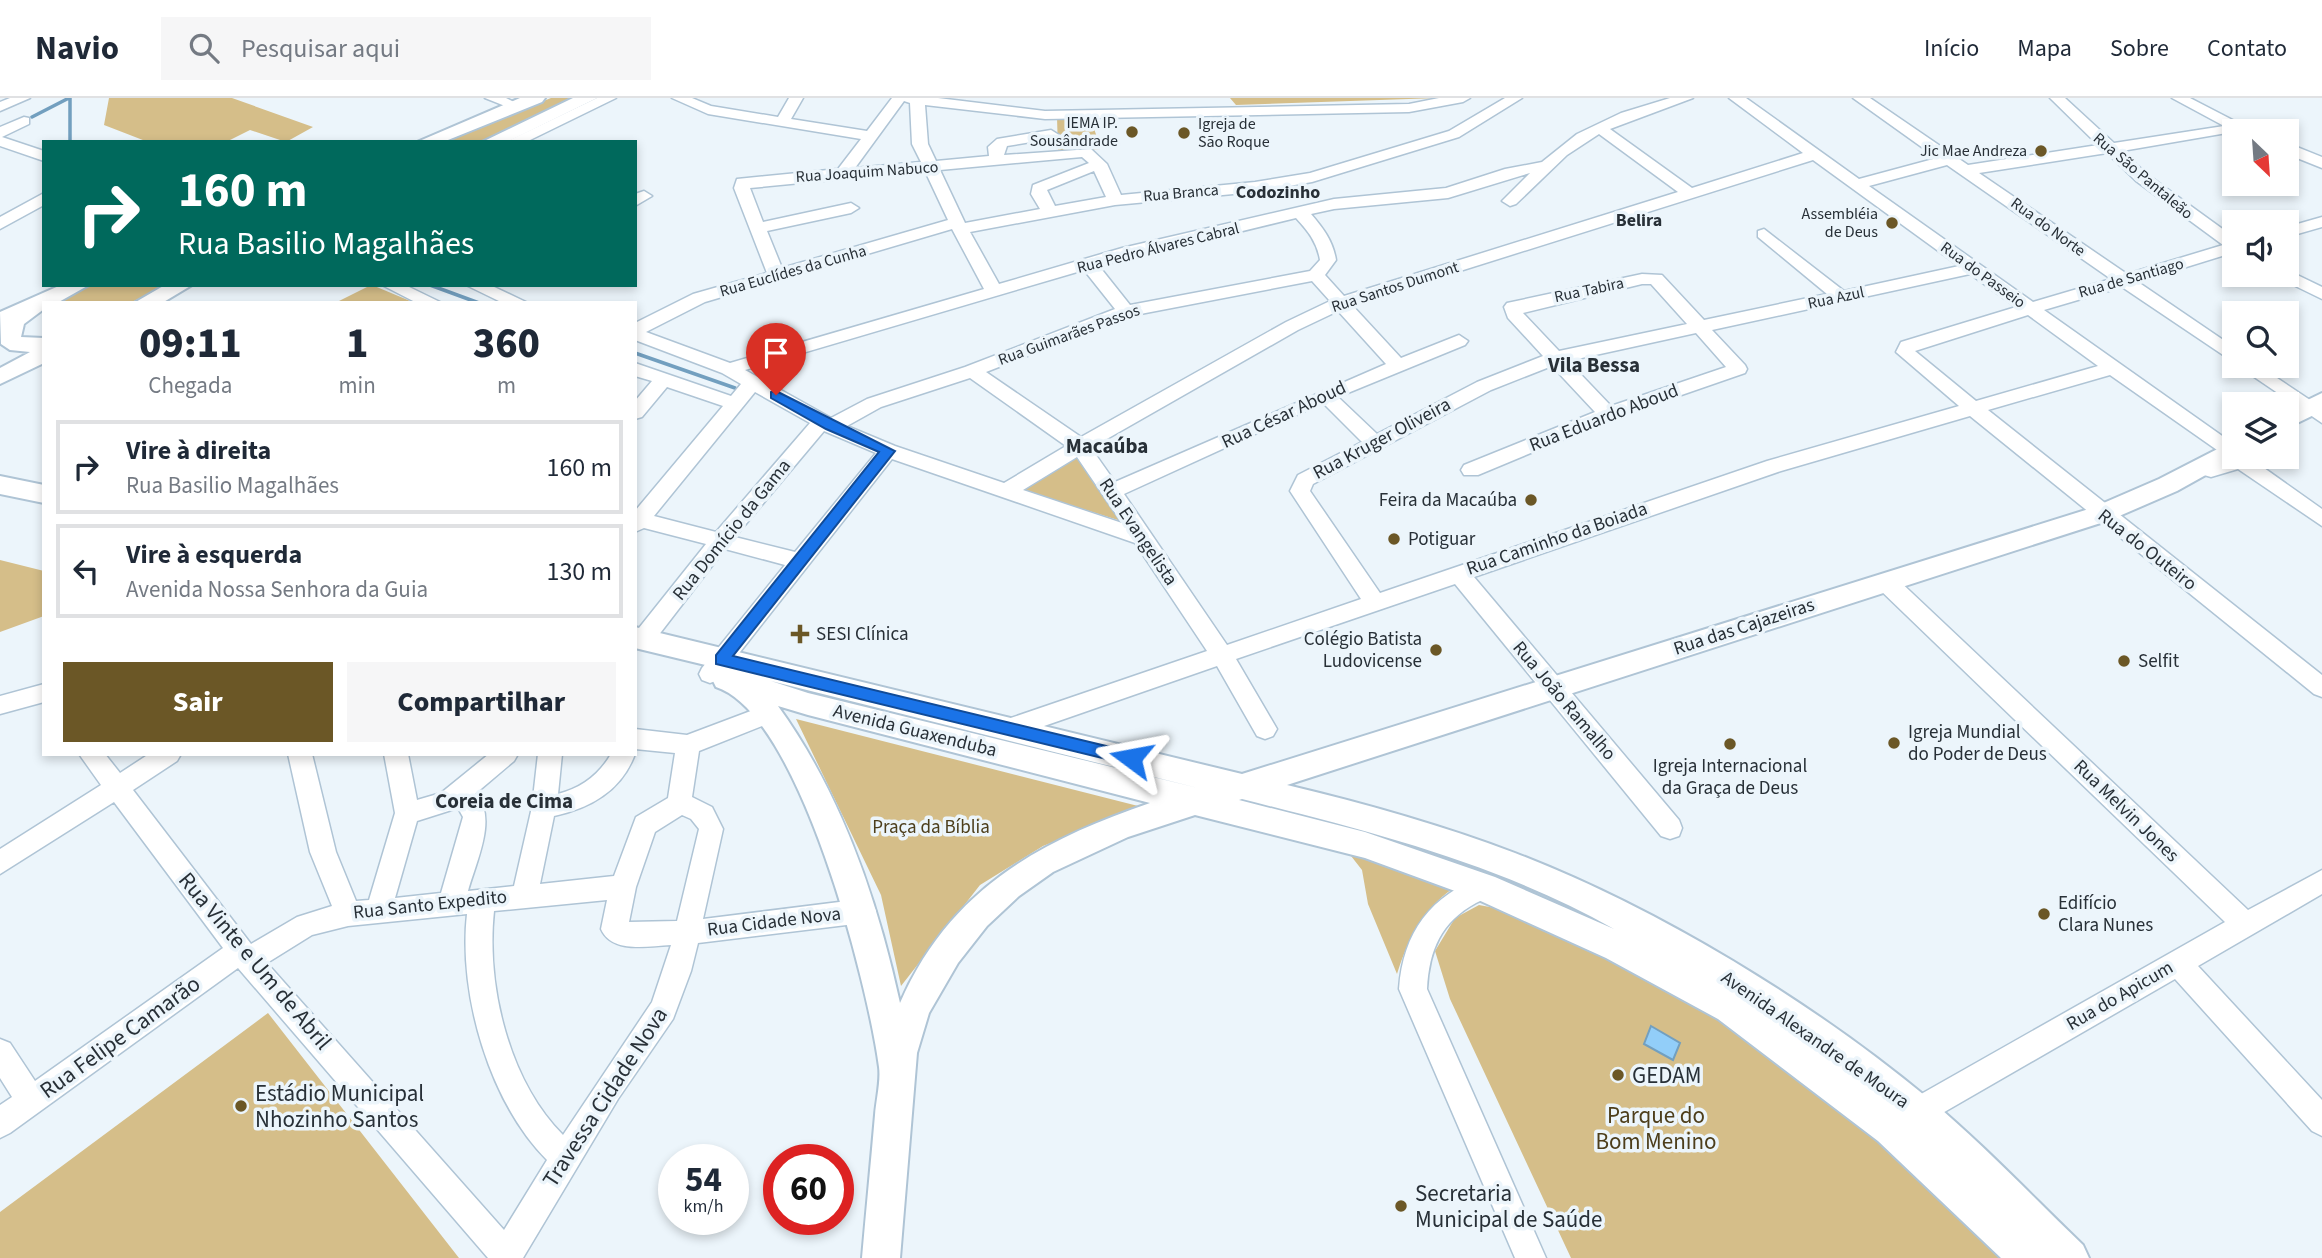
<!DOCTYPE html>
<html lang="pt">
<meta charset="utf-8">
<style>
:root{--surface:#fff;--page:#f6f6f7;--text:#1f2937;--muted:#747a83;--line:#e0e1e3;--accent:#6b5726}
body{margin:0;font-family:"Source Sans 3",sans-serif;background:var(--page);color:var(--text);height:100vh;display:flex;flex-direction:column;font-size:26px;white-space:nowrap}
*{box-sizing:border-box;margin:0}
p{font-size:23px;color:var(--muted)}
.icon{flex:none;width:38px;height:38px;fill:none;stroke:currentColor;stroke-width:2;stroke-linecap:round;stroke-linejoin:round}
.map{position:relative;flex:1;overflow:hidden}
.panel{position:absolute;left:42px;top:203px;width:595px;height:455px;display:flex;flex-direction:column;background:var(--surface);border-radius:0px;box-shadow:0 4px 10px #0003}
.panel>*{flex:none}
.hud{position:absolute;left:42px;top:42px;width:595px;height:147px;border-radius:0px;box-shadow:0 4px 10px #0003;background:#00695c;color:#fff;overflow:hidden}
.needle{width:46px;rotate:155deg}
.tools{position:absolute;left:2222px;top:21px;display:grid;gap:14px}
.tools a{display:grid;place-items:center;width:77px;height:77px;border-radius:0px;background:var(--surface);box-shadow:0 4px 10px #0003;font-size:35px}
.speed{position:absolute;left:658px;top:1046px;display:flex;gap:14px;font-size:35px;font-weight:700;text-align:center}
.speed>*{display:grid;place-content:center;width:91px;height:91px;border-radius:50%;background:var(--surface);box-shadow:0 4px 10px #0003;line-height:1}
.speed small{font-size:18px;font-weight:400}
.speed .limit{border:10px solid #d22;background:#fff;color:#111}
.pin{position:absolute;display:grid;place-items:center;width:60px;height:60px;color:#fff;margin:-72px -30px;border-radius:50% 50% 50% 0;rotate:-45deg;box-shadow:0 0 7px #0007}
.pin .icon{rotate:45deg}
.me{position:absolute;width:77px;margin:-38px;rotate:283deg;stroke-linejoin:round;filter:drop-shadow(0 0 5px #0008)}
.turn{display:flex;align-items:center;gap:24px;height:147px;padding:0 21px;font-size:32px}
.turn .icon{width:91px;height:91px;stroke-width:2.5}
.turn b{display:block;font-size:49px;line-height:60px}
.eta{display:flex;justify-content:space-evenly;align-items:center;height:119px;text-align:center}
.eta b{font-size:42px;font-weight:800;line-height:49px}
.action{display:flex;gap:14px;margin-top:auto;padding:14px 21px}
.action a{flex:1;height:80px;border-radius:0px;background:var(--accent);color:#fff;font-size:28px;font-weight:800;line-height:80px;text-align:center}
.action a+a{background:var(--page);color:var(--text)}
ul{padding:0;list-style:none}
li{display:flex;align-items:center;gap:21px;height:94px;margin:0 14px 10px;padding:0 7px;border:4px solid var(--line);border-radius:0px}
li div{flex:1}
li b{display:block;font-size:26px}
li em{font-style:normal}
header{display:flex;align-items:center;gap:42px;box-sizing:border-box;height:98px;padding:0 35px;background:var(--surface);border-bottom:2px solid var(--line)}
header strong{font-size:33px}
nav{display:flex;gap:38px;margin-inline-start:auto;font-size:24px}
.search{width:490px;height:63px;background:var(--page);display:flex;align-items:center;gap:18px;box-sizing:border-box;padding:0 24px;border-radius:0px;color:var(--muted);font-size:26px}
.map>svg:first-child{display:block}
.green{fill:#d5be89}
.water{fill:#92cef9;stroke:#729fbf;stroke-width:2}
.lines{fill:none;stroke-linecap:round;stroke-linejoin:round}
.stream{stroke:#729fbf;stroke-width:3.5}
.minor-casing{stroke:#afc4d5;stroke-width:3}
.major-casing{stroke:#afc4d5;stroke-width:4}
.minor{fill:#fff;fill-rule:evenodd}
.major{fill:#fff;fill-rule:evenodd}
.route{fill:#1a73e8;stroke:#114b97;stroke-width:2}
.poi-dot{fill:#6b5726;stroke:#ecf5fb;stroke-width:2.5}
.labels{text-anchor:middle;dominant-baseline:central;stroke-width:7;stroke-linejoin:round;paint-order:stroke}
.far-poi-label{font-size:16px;fill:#283037;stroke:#ecf5fb;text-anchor:end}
.far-street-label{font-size:16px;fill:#283037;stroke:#ecf5fb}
.far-neighbourhood-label{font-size:18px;font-weight:bold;fill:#283037;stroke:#ecf5fb}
.street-label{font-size:19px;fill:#283037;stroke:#ecf5fb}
.poi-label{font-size:19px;fill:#283037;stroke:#ecf5fb;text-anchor:start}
.park-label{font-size:19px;fill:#4d3e1b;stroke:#ecf5fb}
.neighbourhood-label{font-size:21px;font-weight:bold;fill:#283037;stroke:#ecf5fb}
.near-street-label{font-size:23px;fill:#283037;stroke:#ecf5fb}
.near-poi-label{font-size:23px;fill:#283037;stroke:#ecf5fb;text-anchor:start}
.near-park-label{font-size:23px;fill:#4d3e1b;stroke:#ecf5fb}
</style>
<header>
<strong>Navio</strong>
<div class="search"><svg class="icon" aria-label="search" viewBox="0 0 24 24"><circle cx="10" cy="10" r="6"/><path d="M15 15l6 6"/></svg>Pesquisar aqui</div>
<nav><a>Início</a><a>Mapa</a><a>Sobre</a><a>Contato</a></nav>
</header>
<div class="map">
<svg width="2322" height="1160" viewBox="0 0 2322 1160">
<rect width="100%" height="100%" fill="#ecf5fb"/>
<!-- green -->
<path class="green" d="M109 0H232L313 29 286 44 250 32 226 44H148L104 27Z
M551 0H575L480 44H442Z
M1230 0H1438L1236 7Z
M1089 16 1101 51 1058 54 1057 19Z
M92 187H167L130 205H51Z
M371 187H372L415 205 339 203Z
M1078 354 1121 423 1019 391Z
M0 462 44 473V518L0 534Z
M796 621 1142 709 1043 748 980 787 901 888 881 797Z
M1344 749 1460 786C1425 807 1409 838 1397 876L1368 806 1362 772Z
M1479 807 1516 814 1698 904 1911 1065 2006 1160H1571L1450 901 1435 853 1455 820Z
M268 915 459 1160H0V1114Z"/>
<!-- water -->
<path class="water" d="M1651 928 1680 945 1673 962 1644 946Z"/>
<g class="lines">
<!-- stream -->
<path class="stream" d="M70 0V44
M32 19 69 0
M430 187 479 205
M635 255 735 290"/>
<!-- minor casing -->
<g class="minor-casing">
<path id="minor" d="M10 0H30L0 13V4Z
M485 0H506L522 8 515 12Z
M597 0H616L526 44H506Z
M672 0H692L711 8 778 19 789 0H803L791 21 867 33 892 0H938L1045 13 1409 6 1439 0H1470L1463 4 1409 14 1045 21 925 7 928 46 936 63 989 58 988 49 997 41 1051 32 1059 37 1056 40 1007 48 1004 57 1091 51 1107 66 1121 97 1255 84 1310 75 1449 33 1505 0H1522L1459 39 1312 84 1255 94 1115 107 970 134 999 186 1122 150 1334 101 1446 90 1505 71 1542 64 1577 36 1621 15 1670 0H1693L1610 31 1692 90 1803 55 1729 0H1746L1859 81 1937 60 1853 0H1870L1968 67 2098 47 2050 0H2065L2114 45 2224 28 2172 0H2190L2250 31 2122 53 2148 77 2235 140V154L2138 184 2235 250V265L2122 189 2044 212 2235 347V359L2250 360 2322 411V428L2238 371 2211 379 2204 377 2201 372 2204 367 2227 359 2110 277 1988 312 2322 577V599L2314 596 1970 318 1781 373 1474 479 1679 722 1682 730 1679 738 1670 741 1661 738 1455 486 1236 561 1277 631 1273 638 1265 641 1257 638 1217 568 1007 641 999 638 995 631 999 624 1207 553 1135 445 892 361 718 582 710 585 702 582 699 576 702 570 785 467 725 451 651 547 643 550 635 547V535L706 446 644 430 635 434V413L723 308 667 289 642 319 635 321V303L652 283 635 278V265L731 298 741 286 722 275 635 242V225L693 196 767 175 734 90 737 81 838 71 861 41 708 16ZM904 3 910 5 912 46 921 64 855 70ZM1599 36 1678 94 1344 198 1325 177 1336 162C1333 143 1323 130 1311 116L1334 111 1448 100 1530 75 1502 103 1510 108 1516 106 1567 57ZM2107 55 2136 83 2223 147 2127 176 1979 75ZM1082 59 1089 65 1033 87 1031 96 1040 111 965 125 940 72ZM1813 62 1959 168 1844 193 1764 131 1758 133V139L1827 196 1704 222 1662 177 1642 176 1507 205 1504 209 1508 220 1543 258 1477 284 1377 336 1338 299 1465 247 1468 243 1459 237 1401 260 1352 207ZM1947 67 2111 181 2033 204 1869 88ZM925 73 948 122 782 170 767 133 851 115 859 110 851 105 763 124 750 90ZM1094 73 1106 99 1055 108 1047 92ZM1296 120C1308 133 1317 144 1320 162L1310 173 1130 207 1099 168ZM952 131 984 191 730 265 646 234 705 204ZM1084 172 1115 211 965 269 867 301 831 320 745 272ZM1970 176 2016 209 1901 244 1896 254 1959 308 1767 363 1380 495 1310 393 1313 386 1491 292 1552 268 1595 314 1464 367 1461 372 1464 377H1478L1615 320 1745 275 1747 271 1745 267 1712 232ZM1312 183 1330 203 1286 224 1081 339 986 274 1130 218ZM1642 186H1651L1687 226 1559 253 1523 215ZM1338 213 1386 266 1115 384 1091 350 1298 232ZM2028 217 2098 268 1976 303 1915 253ZM1696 235 1726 269 1611 308 1568 263ZM970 280 1066 348 1004 385 895 348 847 328 881 309ZM755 294 810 325 716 434 654 418ZM1323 305 1362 344 1298 377 1290 393 1361 501 1227 547 1124 396ZM824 333 876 355 795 454 735 439ZM1077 359 1122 425 1023 392Z
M24 19 29 20V26L2 39 44 53V63L0 48V29Z
M2287 45 2322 59V70L2287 56Z
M644 93 652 98 635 108V96Z
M44 95V107L0 131V119Z
M2322 119V129L2287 139V129Z
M2287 172 2322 189V201L2281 181 2279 177H2287Z
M382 187H405L442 205H417Z
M466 187H490L528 205H503Z
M2238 268H2259L2322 310V325Z
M1886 476 1894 478 2248 812 2322 772V796L2198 868 2322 1002V1038L2312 1033 2175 881 1927 1024 1917 1028 1907 1024 1903 1014 1907 1004 2225 824 1878 490 1875 484 1878 478Z
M44 586V604L0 616V598Z
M769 606 777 608 781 615 777 622 699 653 692 699 712 709 723 731 703 821 863 801 872 805 876 813 872 821 863 825 698 845 691 873 673 921 618 1001 523 1160H488L238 870 10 1035 0 1040V1007L12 999 0 980V941L10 945 35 983 223 850 114 704 0 776V751L101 687 79 656H105L120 675 149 656H181L177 663 133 692 251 846 297 819 332 808 310 754 288 656H312L336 754 356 803 369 802 395 715 384 656H408L417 702 441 695 489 656H518L514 663 475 696C499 718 475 766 468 793L514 788 532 709 538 656H562L558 696C581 690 599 677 611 656H635C622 692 591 710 554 718L540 786 614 778 636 719 668 700 675 655 635 651V631L687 637ZM458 710 463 719 441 795 395 800 417 723ZM682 717 691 721 699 731 677 823 629 824 636 789 655 734ZM607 802 601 831C612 856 648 848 671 847L652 904 563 1037C509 983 486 888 494 813ZM467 816C458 897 490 1005 547 1062L504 1132 267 865 312 837 348 828Z
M1484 778 1493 781 1497 789C1492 799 1486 800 1476 805 1441 824 1429 852 1427 891L1546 1160H1515L1399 891C1403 834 1431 797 1484 778Z"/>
</g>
<!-- major casing -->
<g class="major-casing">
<path id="major" d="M520 0H545L542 4 443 44H417Z
M573 0H597L507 44H482Z
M61 187H89L57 205H44V211L24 226 21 239 44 240V265L0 286V270L30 254 10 252 1 246 0 214Z
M165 187H192L162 205H134Z
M2322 295V313L2287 330V312Z
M2235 342V359H2238L2177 393 2110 422 1287 687C1363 705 1441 727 1515 755 1658 810 1812 904 1929 1001 1983 1046 2032 1098 2083 1147L2089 1160H2001L1878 1043 1718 921 1606 860 1474 800 1365 760 1195 717 1128 739 1053 774 1019 798 987 828 958 865 929 915 917 955 900 1160H862C866 1112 871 1065 875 1017 876 1003 881 983 879 969 868 887 800 616 716 589L712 581 716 573 722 571 635 550V529L1242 676 2092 410 2159 381ZM771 583 1198 690 808 595ZM778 608 808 617 1150 705C1039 743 949 792 900 905 877 800 841 695 778 608ZM1242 701C1368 733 1500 766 1614 831L1495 779 1365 734 1239 702Z
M0 378 44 387V405L0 396Z"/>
</g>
<!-- minor -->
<use href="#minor" class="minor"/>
<!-- major -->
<use href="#major" class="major"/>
</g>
<!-- route -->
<path class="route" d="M776 293 895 353 733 558 1131 654 1140 660 1137 665 1131 667 716 566V557L879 354 826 331 771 300V294Z"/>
<!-- markers -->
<g class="poi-dot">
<circle cx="1132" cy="34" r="7"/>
<circle cx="1184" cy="35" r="7"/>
<circle cx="2041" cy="53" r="7"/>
<circle cx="1892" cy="125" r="7"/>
<circle cx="1531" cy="402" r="7"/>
<circle cx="1394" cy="441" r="7"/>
<path d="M796.5 525.5h7v7h7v7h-7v7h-7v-7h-7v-7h7z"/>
<circle cx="1436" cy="552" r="7"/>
<circle cx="2124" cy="563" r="7"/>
<circle cx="1894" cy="645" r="7"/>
<circle cx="1730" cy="646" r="7"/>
<circle cx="2044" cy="816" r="7"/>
<circle cx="1618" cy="977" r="7"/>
<circle cx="241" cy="1008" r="7"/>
<circle cx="1401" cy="1108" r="7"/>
</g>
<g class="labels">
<!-- far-poi labels -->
<g class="far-poi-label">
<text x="1118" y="25">IEMA IP.<tspan x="1118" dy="18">Sousândrade</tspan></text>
<text x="1198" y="26" text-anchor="start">Igreja de<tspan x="1198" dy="18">São Roque</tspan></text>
<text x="2027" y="53">Jic Mae Andreza</text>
<text x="1878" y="116">Assembléia<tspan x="1878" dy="18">de Deus</tspan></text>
</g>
<!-- far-street labels -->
<g class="far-street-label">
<text transform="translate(867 74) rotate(-4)">Rua Joaquim Nabuco</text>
<text transform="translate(2143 78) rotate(40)">Rua São Pantaleão</text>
<text transform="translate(1181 95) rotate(-5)">Rua Branca</text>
<text transform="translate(2048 129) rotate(36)">Rua do Norte</text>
<text transform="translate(1158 150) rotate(-14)">Rua Pedro Álvares Cabral</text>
<text transform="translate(793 173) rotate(-16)">Rua Euclídes da Cunha</text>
<text transform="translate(1983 177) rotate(36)">Rua do Passeio</text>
<text transform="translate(2131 180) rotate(-16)">Rua de Santiago</text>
<text transform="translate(1395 189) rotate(-18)">Rua Santos Dumont</text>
<text transform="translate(1589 192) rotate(-12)">Rua Tabira</text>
<text transform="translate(1836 200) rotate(-12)">Rua Azul</text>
<text transform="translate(1069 237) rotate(-20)">Rua Guimarães Passos</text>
</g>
<!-- far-neighbourhood labels -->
<g class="far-neighbourhood-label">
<text x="1278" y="94">Codozinho</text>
<text x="1639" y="122">Belira</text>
</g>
<!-- street labels -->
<g class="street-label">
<text transform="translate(1284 317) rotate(-25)">Rua César Aboud</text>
<text transform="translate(1604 320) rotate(-21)">Rua Eduardo Aboud</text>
<text transform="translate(1382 341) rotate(-28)">Rua Kruger Oliveira</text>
<text transform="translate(732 432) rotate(-51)">Rua Domício da Gama</text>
<text transform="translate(1138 434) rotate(56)">Rua Evangelista</text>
<text transform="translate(1557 441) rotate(-19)">Rua Caminho da Boiada</text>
<text transform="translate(2147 452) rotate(38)">Rua do Outeiro</text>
<text transform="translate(1744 529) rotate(-18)">Rua das Cajazeiras</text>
<text transform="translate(1564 603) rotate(50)">Rua João Ramalho</text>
<text transform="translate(915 633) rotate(14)">Avenida Guaxenduba</text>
<text transform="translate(2126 713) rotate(44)">Rua Melvin Jones</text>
<text transform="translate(430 807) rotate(-6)">Rua Santo Expedito</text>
<text transform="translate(774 824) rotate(-7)">Rua Cidade Nova</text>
<text transform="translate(2120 898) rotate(-30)">Rua do Apicum</text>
<text transform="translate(1815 942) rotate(35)">Avenida Alexandre de Moura</text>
</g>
<!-- poi labels -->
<g class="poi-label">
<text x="1517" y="402" text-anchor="end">Feira da Macaúba</text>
<text x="1408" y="441">Potiguar</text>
<text x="816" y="536">SESI Clínica</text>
<text x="1422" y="541" text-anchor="end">Colégio Batista<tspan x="1422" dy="22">Ludovicense</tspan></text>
<text x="2138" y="563">Selfit</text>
<text x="1908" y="634">Igreja Mundial<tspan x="1908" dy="22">do Poder de Deus</tspan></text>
<text x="1730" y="668" text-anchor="middle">Igreja Internacional<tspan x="1730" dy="22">da Graça de Deus</tspan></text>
<text x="2058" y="805">Edifício<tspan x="2058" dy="22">Clara Nunes</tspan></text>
</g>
<!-- park labels -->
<g class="park-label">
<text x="931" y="729">Praça da Bíblia</text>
</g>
<!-- neighbourhood labels -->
<g class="neighbourhood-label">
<text x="1594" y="267">Vila Bessa</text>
<text x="1107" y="348">Macaúba</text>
<text x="504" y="703">Coreia de Cima</text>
</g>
<!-- near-street labels -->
<g class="near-street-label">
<text transform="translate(255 863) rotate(50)">Rua Vinte e Um de Abril</text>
<text transform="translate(120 939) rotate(-36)">Rua Felipe Camarão</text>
<text transform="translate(605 999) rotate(-57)">Travessa Cidade Nova</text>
</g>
<!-- near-poi labels -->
<g class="near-poi-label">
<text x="1632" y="977">GEDAM</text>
<text x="255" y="995">Estádio Municipal<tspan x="255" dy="26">Nhozinho Santos</tspan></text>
<text x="1415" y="1095">Secretaria<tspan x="1415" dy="26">Municipal de Saúde</tspan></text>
</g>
<!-- near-park labels -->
<g class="near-park-label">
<text x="1656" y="1017">Parque do<tspan x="1656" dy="26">Bom Menino</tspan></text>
</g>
</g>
</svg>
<div class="tools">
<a><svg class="needle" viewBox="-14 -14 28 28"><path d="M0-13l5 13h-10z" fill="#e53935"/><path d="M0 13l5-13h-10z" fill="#747a83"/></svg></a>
<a><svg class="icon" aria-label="sound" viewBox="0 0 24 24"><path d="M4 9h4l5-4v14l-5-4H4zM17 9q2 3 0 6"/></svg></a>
<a><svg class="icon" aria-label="search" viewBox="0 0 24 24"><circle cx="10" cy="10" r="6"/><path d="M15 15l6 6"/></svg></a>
<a><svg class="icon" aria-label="layers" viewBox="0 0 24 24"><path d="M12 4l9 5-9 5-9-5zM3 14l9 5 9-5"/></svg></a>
</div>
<div class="speed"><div>54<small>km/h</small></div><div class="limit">60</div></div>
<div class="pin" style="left:776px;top:297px;background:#d93025"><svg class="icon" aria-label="arrive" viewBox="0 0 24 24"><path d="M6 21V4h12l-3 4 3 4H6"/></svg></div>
<svg class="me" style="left:1131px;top:660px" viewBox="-20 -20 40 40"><path d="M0-17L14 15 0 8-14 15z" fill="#1a73e8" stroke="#fff" stroke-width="4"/></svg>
<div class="hud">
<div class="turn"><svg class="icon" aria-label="right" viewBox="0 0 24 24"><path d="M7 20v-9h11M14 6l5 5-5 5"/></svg><div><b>160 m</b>Rua Basilio Magalhães</div></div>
</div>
<section class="panel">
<div class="eta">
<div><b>09:11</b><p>Chegada</p></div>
<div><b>1</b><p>min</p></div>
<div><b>360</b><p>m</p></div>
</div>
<ul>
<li><svg class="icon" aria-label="right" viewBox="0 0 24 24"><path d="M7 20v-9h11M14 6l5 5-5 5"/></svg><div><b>Vire à direita</b><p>Rua Basilio Magalhães</p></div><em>160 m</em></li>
<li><svg class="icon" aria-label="left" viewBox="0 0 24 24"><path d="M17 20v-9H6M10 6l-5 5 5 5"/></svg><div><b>Vire à esquerda</b><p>Avenida Nossa Senhora da Guia</p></div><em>130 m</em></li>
</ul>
<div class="action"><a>Sair</a><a>Compartilhar</a></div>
</section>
</div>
